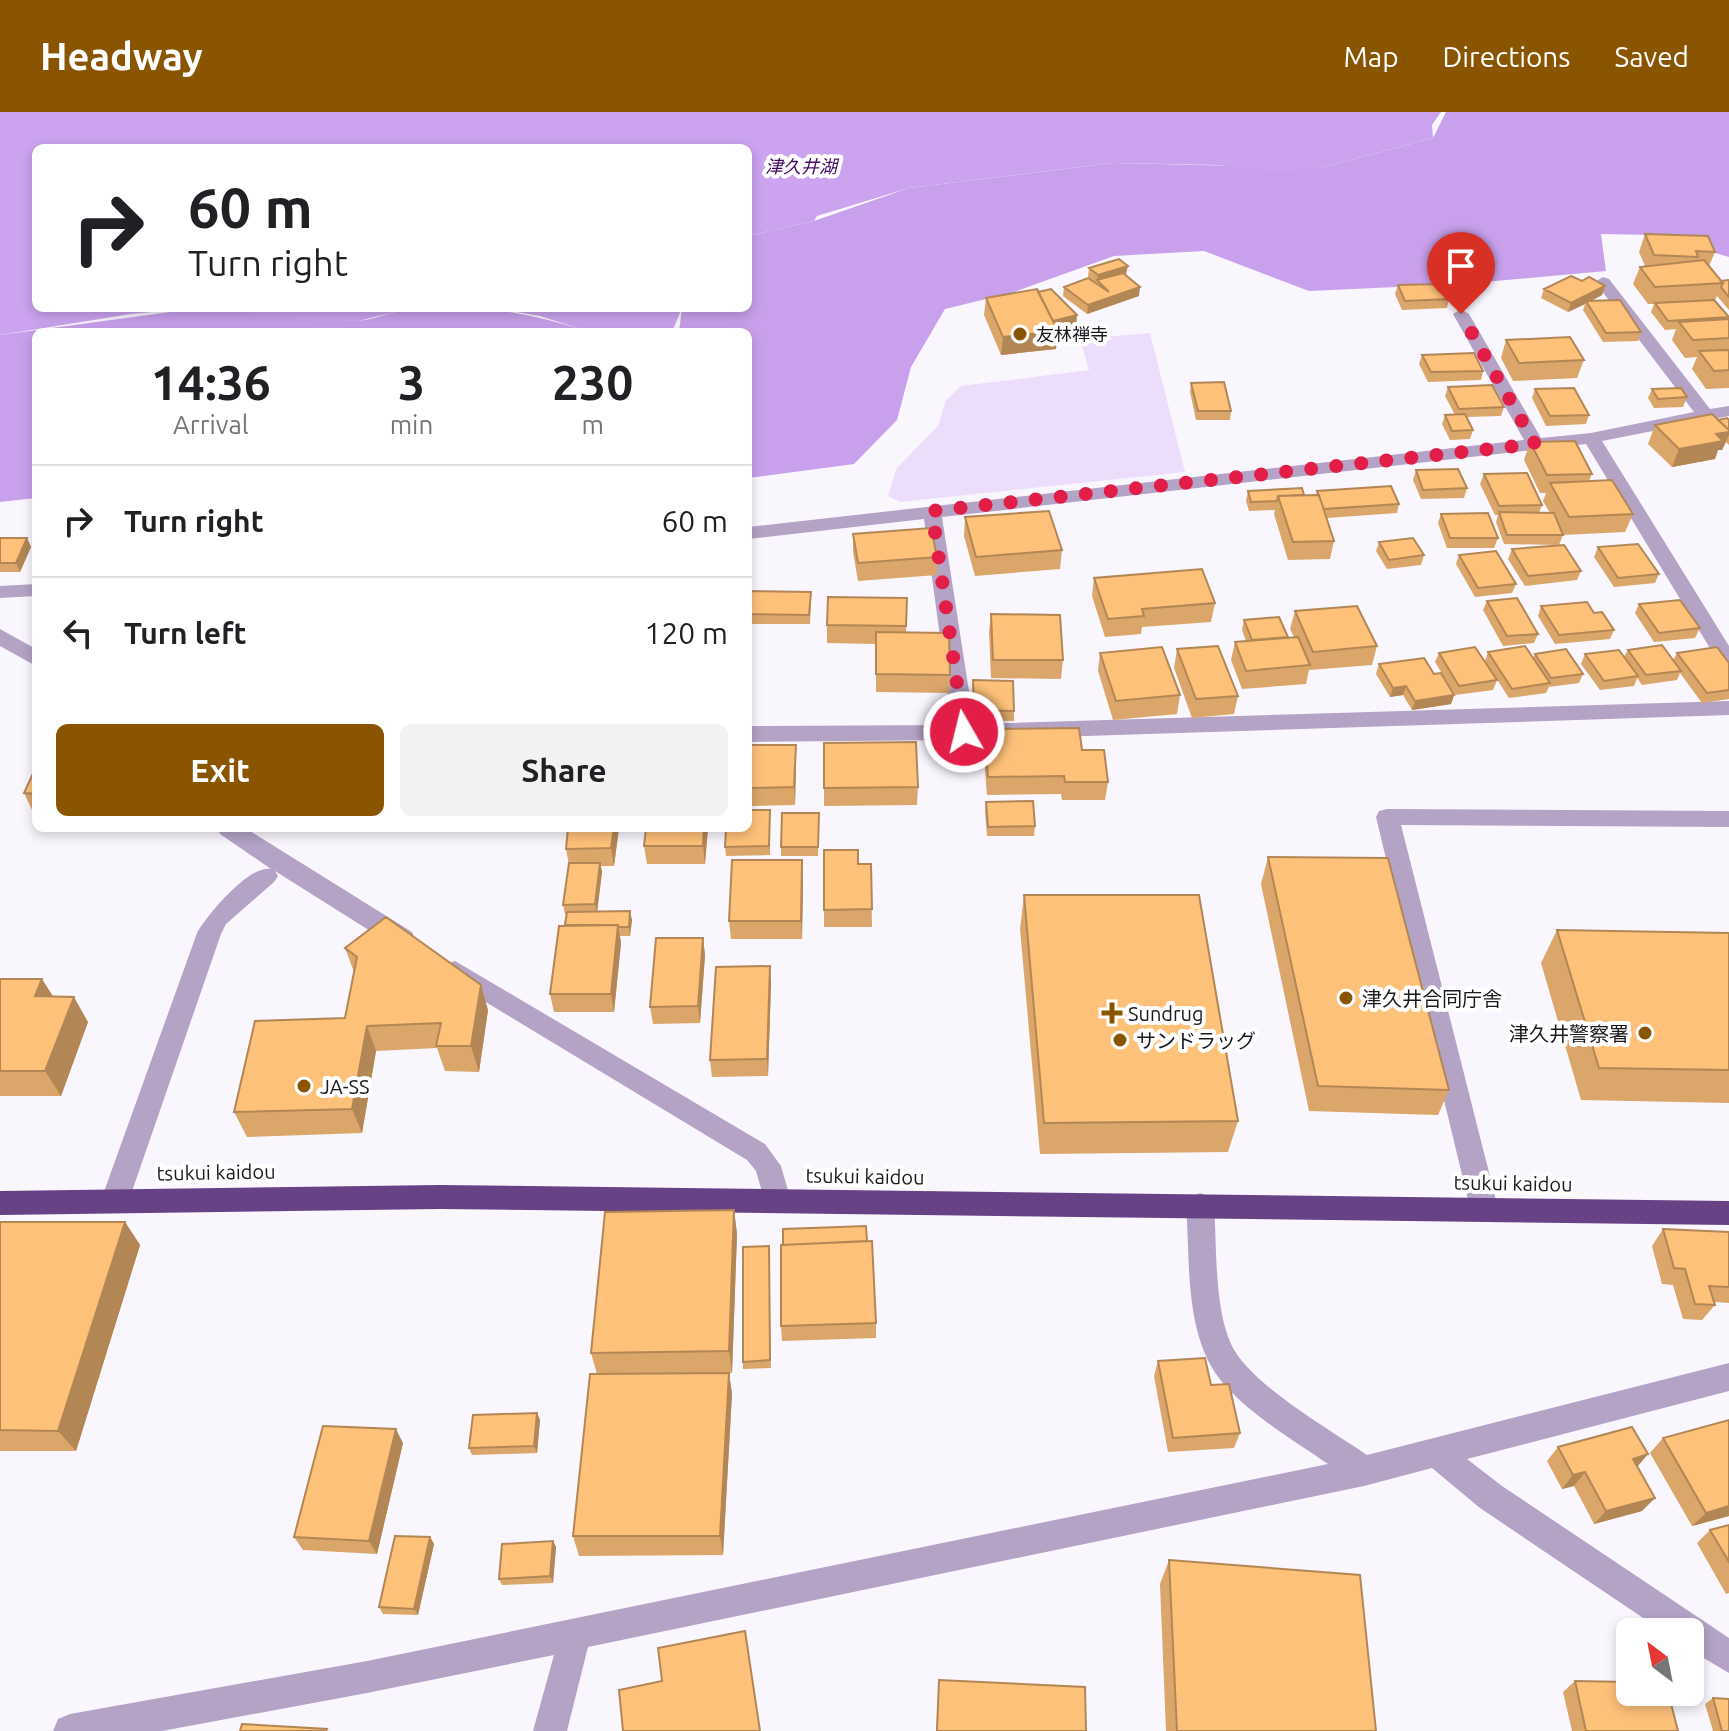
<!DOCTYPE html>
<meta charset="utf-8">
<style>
:root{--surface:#fff;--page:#f2f2f2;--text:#202124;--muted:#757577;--line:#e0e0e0;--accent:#895501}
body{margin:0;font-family:Ubuntu,"Noto Sans JP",sans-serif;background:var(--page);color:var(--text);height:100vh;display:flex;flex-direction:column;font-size:30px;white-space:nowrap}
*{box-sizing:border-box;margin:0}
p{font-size:26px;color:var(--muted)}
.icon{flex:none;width:44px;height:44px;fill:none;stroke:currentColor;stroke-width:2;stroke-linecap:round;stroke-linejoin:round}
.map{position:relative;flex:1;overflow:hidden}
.details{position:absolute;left:32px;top:216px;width:720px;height:504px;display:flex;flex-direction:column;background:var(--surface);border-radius:12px;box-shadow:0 4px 12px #0003}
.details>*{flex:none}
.hud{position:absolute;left:32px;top:32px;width:720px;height:168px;border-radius:12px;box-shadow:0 4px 12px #0003;background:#fff;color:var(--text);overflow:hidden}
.needle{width:52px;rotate:328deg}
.fabs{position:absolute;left:1616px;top:1506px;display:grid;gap:16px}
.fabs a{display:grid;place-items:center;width:88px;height:88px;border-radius:12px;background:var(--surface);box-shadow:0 4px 12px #0003;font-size:40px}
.pin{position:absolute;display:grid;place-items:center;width:68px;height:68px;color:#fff;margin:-82px -34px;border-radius:50% 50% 50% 0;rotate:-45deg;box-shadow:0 0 8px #0007}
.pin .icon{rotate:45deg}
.me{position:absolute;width:88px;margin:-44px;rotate:352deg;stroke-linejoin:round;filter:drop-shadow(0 0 6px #0008)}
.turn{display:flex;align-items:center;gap:28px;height:168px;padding:0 24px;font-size:36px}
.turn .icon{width:104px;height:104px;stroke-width:2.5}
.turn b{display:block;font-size:56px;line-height:68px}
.eta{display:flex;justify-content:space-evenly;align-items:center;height:136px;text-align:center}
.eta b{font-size:48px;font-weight:700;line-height:56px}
.primary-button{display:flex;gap:16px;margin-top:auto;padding:16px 24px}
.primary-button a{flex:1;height:92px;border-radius:12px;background:var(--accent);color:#fff;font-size:32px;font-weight:700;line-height:92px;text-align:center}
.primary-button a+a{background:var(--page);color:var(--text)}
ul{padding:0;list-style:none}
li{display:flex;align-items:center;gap:24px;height:112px;padding:0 24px;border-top:2px solid var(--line)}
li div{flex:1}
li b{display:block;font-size:30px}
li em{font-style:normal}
header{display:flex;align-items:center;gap:48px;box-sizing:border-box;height:112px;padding:0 40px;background:var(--accent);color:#fff}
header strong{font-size:38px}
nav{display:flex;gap:44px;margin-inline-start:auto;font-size:28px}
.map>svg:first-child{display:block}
.green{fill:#ecddfa}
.forest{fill:#c8a0eb}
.water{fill:#cba3ef}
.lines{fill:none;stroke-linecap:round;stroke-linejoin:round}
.minor{fill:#b4a3c5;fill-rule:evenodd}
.highway{fill:#674285;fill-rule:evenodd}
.wall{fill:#daa669}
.shaded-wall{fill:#b28755}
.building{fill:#fec17a;stroke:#b28755;stroke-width:2}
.route{stroke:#e11d48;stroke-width:14;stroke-dasharray:0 25.2}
.poi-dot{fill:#895501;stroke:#fff;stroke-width:3}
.labels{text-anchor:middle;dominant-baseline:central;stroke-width:8;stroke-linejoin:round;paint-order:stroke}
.far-water-label{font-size:18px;font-style:italic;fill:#420963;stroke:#fff}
.far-poi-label{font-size:18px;fill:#1b181e;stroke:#fff;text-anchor:start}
.poi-label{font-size:20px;fill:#1b181e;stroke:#fff;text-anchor:start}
.street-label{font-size:20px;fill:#1b181e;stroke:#fff}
</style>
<header>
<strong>Headway</strong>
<nav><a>Map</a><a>Directions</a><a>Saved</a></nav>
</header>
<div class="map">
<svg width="1729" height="1619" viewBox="0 0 1729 1619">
<rect width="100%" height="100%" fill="#faf6fe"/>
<!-- green -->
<path class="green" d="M1150 221 1185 360 900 390 888 384 896 357 938 314 946 288 961 274 1089 258 1080 227Z"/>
<!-- forest -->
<path class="forest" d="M1446 0H1729V145L1655 123 1601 122 1606 159 1462 172 1309 179 1204 139 1114 144 1011 181 945 197 911 255 897 308 854 352 748 366V220H679L682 196H748V124L814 109 909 76 1114 51 1321 56 1433 26Z
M200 196C252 196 303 206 354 209 374 209 394 198 414 196 476 191 532 201 590 220H36V386L0 390V223Z"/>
<!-- water -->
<path class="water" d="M0 0H1441L1432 13 1433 26 1321 56 1274 59 1216 53 1114 51 909 76 817 104 814 109 748 124V36H36V196H195L131 202 0 223Z
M215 196H412L358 209 302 208Z
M493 196H682L672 220H590L540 204Z"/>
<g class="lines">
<!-- minor -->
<path class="minor" d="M1603 165 1609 167 1710 297 1729 294V304L1602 329 1729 534V558L1722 556 1586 332 942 405 974 612 1729 589V603L964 628 748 630V614L952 613 924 407 748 427V415L1524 328 1453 202 1461 197 1469 202 1541 326 1591 321 1694 300 1595 170Z
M36 472V484L0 486V474Z
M0 517 36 537V554L0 534Z
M1387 697 1729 699V715L1401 713 1498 1096 1494 1104 1484 1108 1474 1104 1470 1096 1376 705 1379 699Z
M217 716H245L412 820 415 827 412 834 403 836 394 834 275 759 278 764 274 770 226 812 221 822 129 1088 125 1096 115 1100 105 1096 101 1088 197 821C207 803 250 752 271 757L220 722Z
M455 849 765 1032 781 1054 791 1089 787 1097 777 1101 767 1097 756 1059 747 1048 446 866 443 859 446 852Z
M1200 1081 1210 1085 1214 1093C1217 1135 1214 1194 1231 1232 1248 1271 1332 1319 1367 1343L1729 1251V1279L1467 1347 1502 1374 1729 1526V1561L1690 1538V1520H1664L1480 1396 1432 1356 1364 1374 588 1535 567 1619H533L554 1543 367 1581 162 1619H53L58 1607 70 1602 367 1549 1328 1352C1291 1326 1231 1292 1210 1252 1185 1205 1190 1144 1186 1093L1190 1085Z"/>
<!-- highway -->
<path class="highway" d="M440 1073 1729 1089V1113L440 1097 0 1103V1079Z"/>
</g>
<!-- wall -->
<path class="wall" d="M1645 122 1715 140 1709 154 1721 169 1729 168V198L1717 184 1715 188 1729 205V276L1706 277 1692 257 1697 245 1685 246 1672 228 1676 217 1665 218 1651 200 1654 192H1648L1633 172 1640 155 1645 154 1639 140Z
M1089 156 1126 162 1139 184 1087 202 1063 184 1064 175 1095 171 1088 165Z
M1582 169 1605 174 1602 183 1591 189 1641 220 1638 229 1603 230 1583 198 1585 192 1568 200 1541 186 1544 177Z
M1398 173 1449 187 1447 196 1402 198 1395 182Z
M1038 180 1077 203 1076 212 1057 217 1056 237 1001 243 984 203 986 186Z
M1506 228 1584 248 1577 266 1513 269 1501 246Z
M1422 243 1483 259 1481 268 1428 270 1419 252Z
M1191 271 1231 299 1230 308H1196L1190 280Z
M1448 275 1504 295 1501 304 1467 305 1473 318 1470 327 1450 328 1442 312 1445 303H1455L1445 284Z
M1535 277 1589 303 1586 312 1546 314 1532 286Z
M1652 277 1687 285 1683 295 1654 296 1648 286Z
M1718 308H1729V333L1726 330 1722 338H1718L1715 347 1672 355 1648 332 1655 313Z
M1530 330 1592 362 1589 369 1633 402 1625 420 1563 423 1559 433 1504 432 1496 410 1498 403H1495L1480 372 1484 362 1542 393 1539 401H1550L1543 389 1546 381H1540L1524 348Z
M1416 358 1467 376 1464 386 1421 387 1413 368Z
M1248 379 1304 383H1316L1317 379 1399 392 1397 401 1327 406 1334 429 1330 447 1288 448 1274 402 1275 398 1249 399 1246 389Z
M1441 402 1498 426 1494 436H1447L1438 411Z
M965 405 1062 438 1060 457 975 464 964 424Z
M853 422 937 445V463L858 469 853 440Z
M0 426H27L31 435 20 460H0Z
M1379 430 1424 443 1421 453 1387 457 1376 439Z
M1598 435 1659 462 1655 471 1614 475 1594 445Z
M1512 437 1581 459 1577 468 1525 474 1508 447Z
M1459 443 1516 472 1512 481 1475 485 1456 452Z
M1094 466 1215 491 1211 510 1142 515 1141 522 1105 525 1092 484Z
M748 479 811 489 810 512H748Z
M907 486 906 521 950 563 949 581 876 580V532L827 531V513Z
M1487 489 1538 522 1534 531 1503 534 1483 498Z
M1639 492 1700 516 1695 526 1654 530 1635 501Z
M1541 494 1594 501 1614 518 1610 527 1555 532 1538 504Z
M1295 499 1377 534 1372 553 1309 558 1306 572 1242 577 1231 548 1235 530 1246 529 1242 518 1244 508 1288 525H1294L1290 517Z
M991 502 1063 548 1061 567 991 566 989 520Z
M1177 537 1238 584 1234 602 1192 606 1174 556Z
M1628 538 1673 548 1677 541 1729 551V587L1702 591 1680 561 1677 568 1642 573 1637 566 1634 574 1600 578 1581 552 1585 542 1624 545Z
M1488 540 1533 546 1535 542 1583 562 1579 571 1549 575 1546 581 1509 586 1485 549Z
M1100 541 1180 583 1177 602 1113 608 1098 559Z
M1439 541 1497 568 1493 578 1455 583 1435 550Z
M1379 552 1434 562 1454 583 1451 592 1412 598 1403 583 1390 585 1376 562Z
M973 568 1014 599V609L973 608Z
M984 617 1082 638 1108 670 1105 688H1062L1061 682 987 683 983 635Z
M824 631 918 675 917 693 824 694Z
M748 633 796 651 795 693 748 694Z
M36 655V700H33L24 681Z
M986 690 1035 714 1034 724H987L985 699Z
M770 698V743L726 744 725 735Z
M819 701 818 744H781V735Z
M568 716H619L614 754H601L602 760 597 799 632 808 630 824H620L621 831 614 900H554L550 882 566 802H565L563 793 569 753 566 737Z
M708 716 705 752H647L644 734Z
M1268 745 1449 978 1438 1003 1309 999 1261 772Z
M858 752H871L872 815H824V798Z
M803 766 802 827H731L729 809Z
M1024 783 1238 1009 1228 1040 1040 1042 1020 817Z
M1557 818 1729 821V991L1581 988 1541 851Z
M703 826 705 843 700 911 653 912 650 895Z
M345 836 488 898 479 960 445 959 437 936 376 939 362 1021 247 1025 234 1000 345 906 354 860Z
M770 854 771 872 768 964 712 965 710 948Z
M0 867 53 885 88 910 61 984H0Z
M734 1098 737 1122 732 1261H729L732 1282 723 1443 579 1444 573 1424 597 1262 591 1241Z
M0 1110H125L140 1133 76 1339H0Z
M1663 1117 1729 1120V1191L1714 1190 1715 1193 1702 1208 1683 1207 1673 1173 1662 1172 1652 1134Z
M867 1129 876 1211V1226L782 1229 781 1214Z
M769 1142 771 1256 743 1257V1250Z
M1158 1249 1211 1273 1240 1321 1234 1336 1168 1340 1154 1264Z
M537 1301 540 1308 537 1341 472 1343 469 1336Z
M1663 1326 1729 1404 1692 1414 1650 1341Z
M403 1331 377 1442 303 1438 294 1425Z
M1558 1335 1648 1342 1637 1355 1642 1399 1594 1412 1574 1374 1562 1377 1547 1349Z
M1729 1413V1481L1726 1482 1697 1431 1710 1418Z
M430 1425 434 1432 418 1503 383 1502 379 1495Z
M553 1429 556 1435 553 1471 502 1473 499 1467Z
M1169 1448 1376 1619H1166L1160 1472Z
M939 1568 1086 1619H936Z
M1575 1569 1678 1619H1572L1563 1580Z
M1713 1586 1729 1619H1713L1705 1592Z"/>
<!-- shaded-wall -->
<path class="shaded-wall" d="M1128 154 1126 162 1099 171 1097 168 1098 163Z
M1605 174 1602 183 1587 191 1586 189 1585 192 1568 200 1571 191Z
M1140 175 1139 184 1087 202 1088 193Z
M1077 203 1076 212 1048 220 1049 210Z
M1058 219 1056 237 1001 243 1003 225Z
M1729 320V323L1722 338H1718L1715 347 1672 355 1679 337 1716 322Z
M27 426 31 435 20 460 16 451Z
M1406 574 1403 583 1390 585 1393 576Z
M1454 583 1451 592 1412 598 1415 589Z
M796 633V651L795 693 794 675Z
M614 716H619L614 754 611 736Z
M704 716H708L705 752 703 734Z
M802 748 803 766 802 827 801 809Z
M600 751 602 760 597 801 595 792Z
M630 799 632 808 630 824 629 815Z
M618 813 621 831 614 900 611 882Z
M703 826 705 843 700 911 698 894Z
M770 854 771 872 768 964 767 947Z
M42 867 58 892 35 884Z
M481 873 488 898 479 960 471 934Z
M74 885 88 910 61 984 45 959Z
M367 914 376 939 362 1021 352 997Z
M734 1098 737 1122 732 1261 729 1239Z
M125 1110 140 1133 76 1339 58 1319Z
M729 1261 732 1282 723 1443 720 1424Z
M537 1301 540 1308 537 1341 534 1334Z
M396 1317 403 1331 377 1442 369 1429Z
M1648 1342 1636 1356 1633 1347Z
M1585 1360 1574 1374 1562 1377 1573 1363Z
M1655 1386 1642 1399 1594 1412 1606 1399Z
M1729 1394V1404L1692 1414 1706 1401Z
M430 1425 434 1432 418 1503 414 1497Z
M553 1429 556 1435 553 1471 550 1464Z"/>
<!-- building -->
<path class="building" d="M1645 122 1708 124 1715 140 1696 139 1698 145 1654 143Z
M1119 147 1128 154 1098 163 1089 156Z
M1704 148 1723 171 1655 175 1640 155Z
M1123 161 1140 175 1088 193 1064 175 1088 166 1109 180 1097 168Z
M1571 164 1582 169 1589 165 1605 174 1571 191 1544 177Z
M1729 168V185L1721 175 1723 171 1721 169Z
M1441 172 1449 187 1405 189 1398 173Z
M1037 177 1058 219 1003 225 986 186Z
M1051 177 1077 203 1053 209 1038 180Z
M1620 188 1641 220 1606 221 1586 189Z
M1714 188 1729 205 1668 209 1655 191Z
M1729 207V226L1693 228 1679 210Z
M1570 225 1584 248 1519 251 1506 228Z
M1729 238V258L1714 259 1699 239Z
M1474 241 1483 259 1431 260 1422 243Z
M1224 270 1231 299H1198L1191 271Z
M1492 273 1504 295 1459 297 1448 275Z
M1574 276 1589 303 1550 304 1535 277Z
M1681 276 1687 285 1658 287 1652 277Z
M1465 302 1473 318 1452 319 1445 303Z
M1712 302 1729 318V320L1716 322 1723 329 1679 337 1655 313Z
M1727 306 1729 308V318L1718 308Z
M1575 329 1592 362 1547 363 1530 330Z
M1458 357 1467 376 1423 378 1416 358Z
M1527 361 1542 393 1499 394 1484 362Z
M1612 368 1633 402 1569 405 1550 371Z
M1391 374 1399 392 1324 397 1317 379Z
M1302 376 1304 383 1278 384 1277 389 1251 390 1248 379Z
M1319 383 1334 429 1293 430 1278 384Z
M1049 399 1062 438 976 445 965 405Z
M1499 400 1554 401 1563 423H1507Z
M1488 401 1498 426H1450L1441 402Z
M931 416 937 445 858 451 853 422Z
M0 426H27L16 451H0Z
M1413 426 1424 443 1389 448 1379 430Z
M1638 432 1659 462 1618 466 1598 435Z
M1564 433 1581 459 1528 464 1512 437Z
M1496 439 1516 472 1478 476 1459 443Z
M1202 457 1215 491 1142 497 1144 504 1108 507 1094 466Z
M748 479 811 480 809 503 748 502Z
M828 485 907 486 906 514 827 513Z
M1517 486 1538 522 1507 524 1487 489Z
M1680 488 1700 516 1659 521 1639 492Z
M1587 490 1594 501 1602 500 1614 518 1559 523 1541 494Z
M1357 494 1377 534 1313 540 1295 499Z
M991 502 1060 503 1063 548H993Z
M1279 505 1288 525 1252 528 1244 508Z
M876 520 949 521 950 563 876 562Z
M1298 525 1310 553 1246 559 1235 530Z
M1662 533 1681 559 1646 563 1628 538Z
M1218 534 1238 584 1196 587 1177 537Z
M1525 534 1550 571 1512 577 1488 540Z
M1162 535 1180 583 1116 589 1100 541Z
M1475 535 1497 568 1459 574 1439 541Z
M1717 535 1729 551V578L1707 581 1677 541Z
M1566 537 1583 562 1551 566 1535 542Z
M1619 538 1638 564 1604 569 1585 542Z
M1424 546 1434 562 1441 561 1454 583 1415 589 1406 574 1393 576 1379 552Z
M973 568 1013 569 1014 599 974 598Z
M1079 616 1082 638H1104L1108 670H1065L1064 664 988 665 984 617Z
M916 630 918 675 824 676V631Z
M748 633H796L794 675 748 676Z
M36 655V682L24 681Z
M1033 689 1035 714 988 715 986 690Z
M748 698H770L769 734 725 735 726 716H748Z
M782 701H819L818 735H781Z
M568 716H614L611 736 566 737Z
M646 716H704L703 734H644Z
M824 738H858V752H871L872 797 824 798Z
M1268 745 1388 746 1449 978 1318 974Z
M732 748H802L801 809H729Z
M569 751H600L595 792 563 793Z
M1024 783H1199L1238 1009 1044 1011Z
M630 799 629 815H618V813H565L567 800Z
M386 805 481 873 471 934H436L441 911 367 914 352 997 234 1000 255 909 345 906 357 845 345 836Z
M618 813 611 882H550L559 814Z
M1557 818 1729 821V958L1599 956Z
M656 826H703L698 894 650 895Z
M770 854 767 947 710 948 716 855Z
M0 867H42L35 884 74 885 45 959H0Z
M734 1098 729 1239 591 1241 605 1100Z
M0 1110H125L58 1319 0 1318Z
M866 1114 867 1129 783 1133V1117Z
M1663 1117 1729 1120V1175L1709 1174 1715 1193 1695 1192 1685 1157 1674 1156Z
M872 1129 876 1211 781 1214V1133Z
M769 1134 770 1248 743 1250V1135Z
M1205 1246 1211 1273 1229 1272 1240 1321 1173 1326 1158 1249Z
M729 1261 720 1424H573L590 1262Z
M537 1301 534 1334 469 1336 473 1303Z
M1729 1308V1394L1706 1401 1663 1326Z
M323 1314 396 1317 369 1429 294 1425Z
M1632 1315 1648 1342 1633 1347 1655 1386 1606 1399 1585 1360 1573 1363 1558 1335Z
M1729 1413V1450L1710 1418Z
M395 1424 430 1425 414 1497 379 1495Z
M553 1429 550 1464 499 1467 502 1432Z
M1169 1448 1360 1463 1376 1619H1177Z
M745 1519 760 1619H623L619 1578 662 1569 658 1536Z
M939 1568 1085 1575 1086 1619H937Z
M1575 1569 1630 1570V1580H1668L1678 1619H1586Z
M1713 1586 1729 1587V1619H1722Z
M242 1612 327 1617 326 1619H240Z"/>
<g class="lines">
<!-- route -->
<path class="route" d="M964 620 932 399 1535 332 1461 202"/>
</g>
<!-- markers -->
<g class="poi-dot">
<circle cx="1020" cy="222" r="8"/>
<circle cx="1346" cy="886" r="8"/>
<path d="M1108 889h8v8h8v8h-8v8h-8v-8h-8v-8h8z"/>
<circle cx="1645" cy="921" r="8"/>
<circle cx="1120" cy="928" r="8"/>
<circle cx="304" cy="974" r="8"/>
</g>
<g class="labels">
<!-- far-water labels -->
<g class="far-water-label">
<text x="801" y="54">津久井湖</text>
</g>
<!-- far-poi labels -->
<g class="far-poi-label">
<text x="1036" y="222">友林禅寺</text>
</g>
<!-- poi labels -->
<g class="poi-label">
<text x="1362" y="886">津久井合同庁舎</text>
<text x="1128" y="901">Sundrug</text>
<text x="1629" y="921" text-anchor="end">津久井警察署</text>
<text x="1136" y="928">サンドラッグ</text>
<text x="320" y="974">JA-SS</text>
</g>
<!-- street labels -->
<g class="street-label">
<text transform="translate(216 1060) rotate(-1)">tsukui kaidou</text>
<text transform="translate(865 1064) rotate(1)">tsukui kaidou</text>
<text transform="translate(1513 1071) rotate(1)">tsukui kaidou</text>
</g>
</g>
</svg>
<div class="fabs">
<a><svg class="needle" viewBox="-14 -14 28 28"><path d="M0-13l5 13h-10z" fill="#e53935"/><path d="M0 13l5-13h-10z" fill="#757577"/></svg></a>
</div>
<div class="pin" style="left:1461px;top:202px;background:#d93025"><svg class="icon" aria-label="arrive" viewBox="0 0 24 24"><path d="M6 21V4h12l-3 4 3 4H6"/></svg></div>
<svg class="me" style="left:964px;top:620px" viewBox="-20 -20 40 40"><circle r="17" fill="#e11d48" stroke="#fff" stroke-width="3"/><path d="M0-11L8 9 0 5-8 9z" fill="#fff"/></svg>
<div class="hud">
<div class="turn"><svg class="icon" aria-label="right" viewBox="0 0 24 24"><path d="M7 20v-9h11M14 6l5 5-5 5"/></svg><div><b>60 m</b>Turn right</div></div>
</div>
<section class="details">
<div class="eta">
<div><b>14:36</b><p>Arrival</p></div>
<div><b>3</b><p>min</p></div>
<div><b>230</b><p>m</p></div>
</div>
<ul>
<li><svg class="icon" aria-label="right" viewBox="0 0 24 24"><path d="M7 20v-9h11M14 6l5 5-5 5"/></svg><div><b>Turn right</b></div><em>60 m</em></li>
<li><svg class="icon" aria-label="left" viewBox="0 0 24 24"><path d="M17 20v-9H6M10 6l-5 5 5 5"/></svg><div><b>Turn left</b></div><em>120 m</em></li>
</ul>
<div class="primary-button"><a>Exit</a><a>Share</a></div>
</section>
</div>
